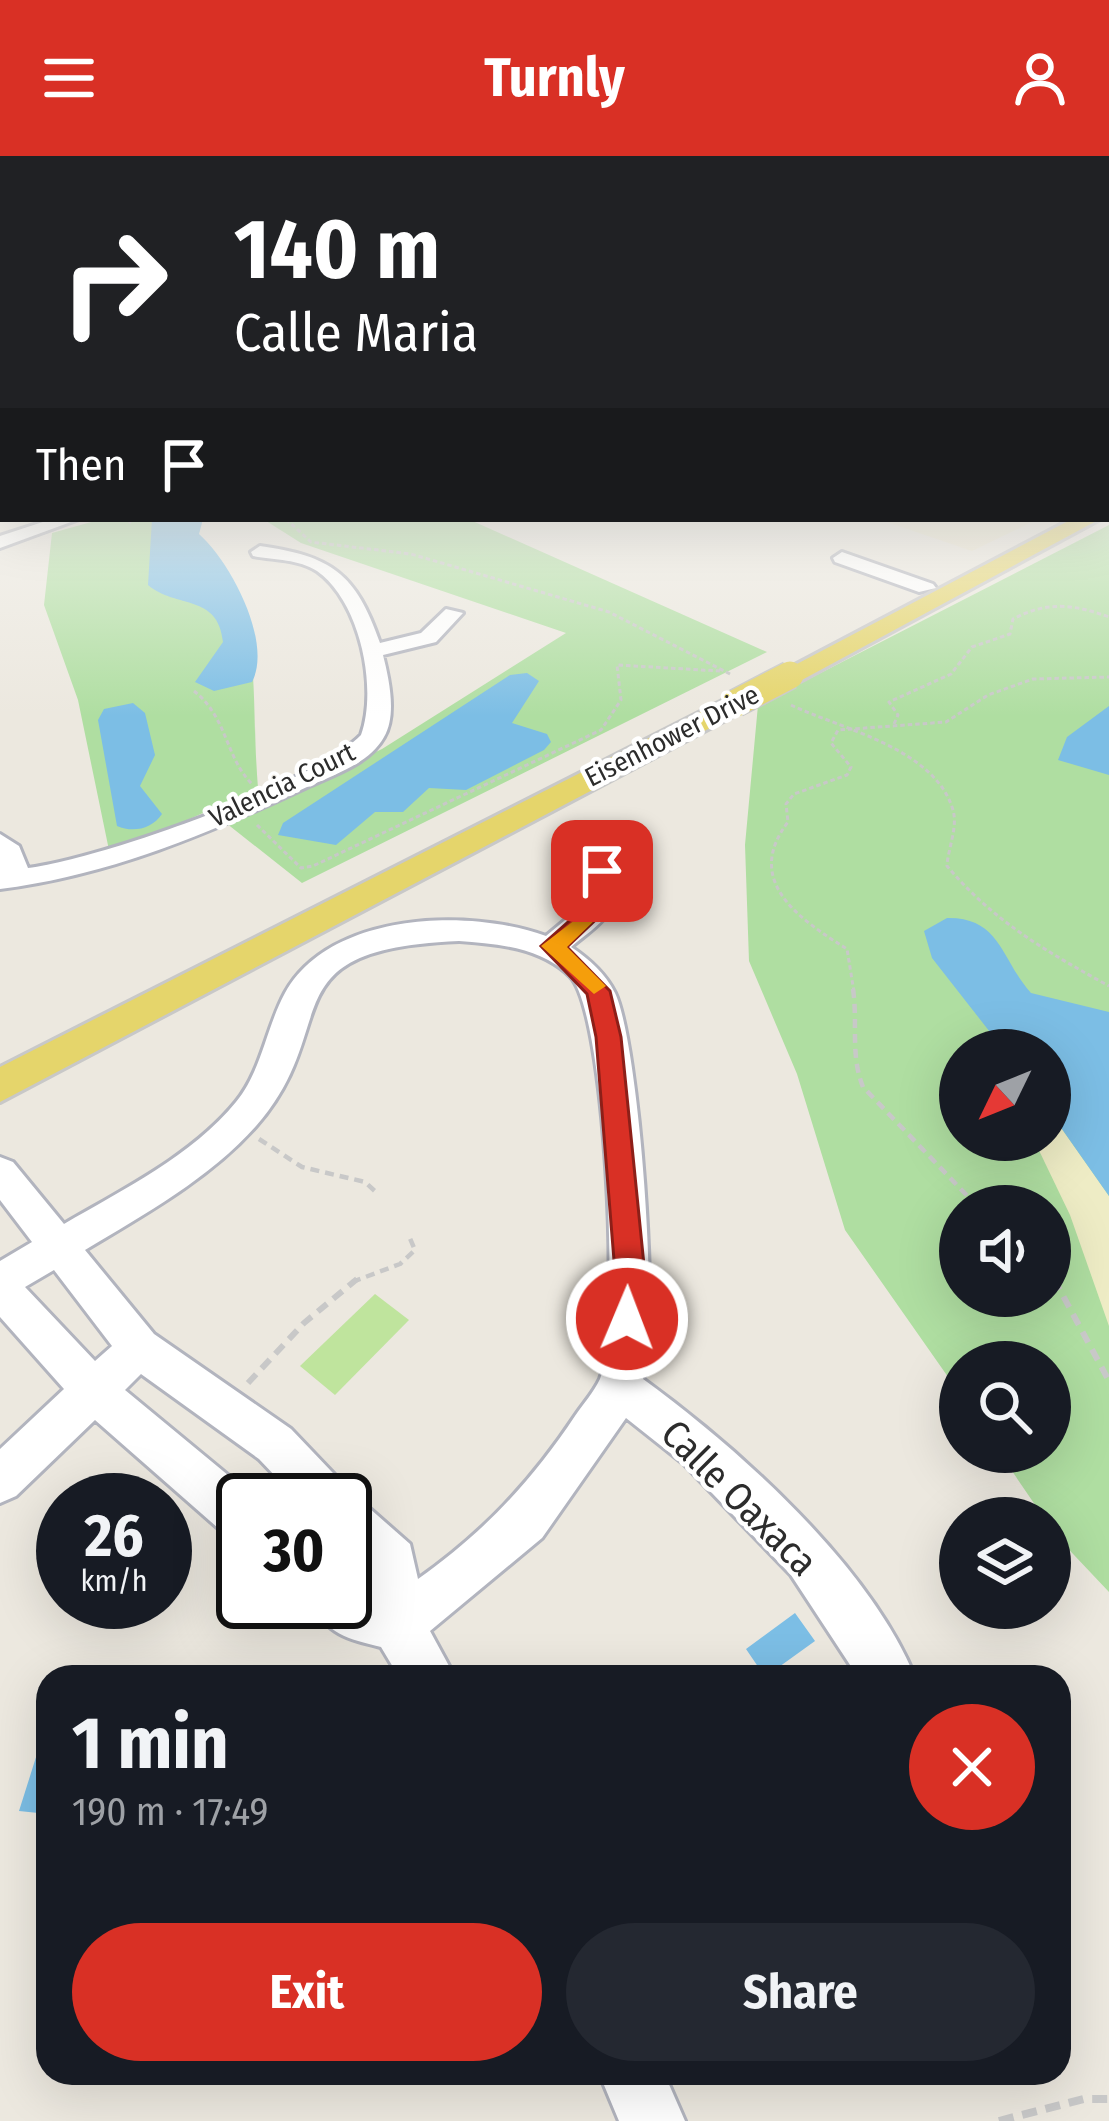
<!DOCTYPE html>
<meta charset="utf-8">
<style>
:root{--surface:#171b24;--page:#242831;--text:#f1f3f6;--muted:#9ea1a6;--accent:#d93025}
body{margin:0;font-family:"Fira Sans Condensed",sans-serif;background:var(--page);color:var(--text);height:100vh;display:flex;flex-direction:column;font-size:45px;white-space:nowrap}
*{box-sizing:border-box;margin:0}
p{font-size:39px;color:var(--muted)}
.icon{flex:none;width:66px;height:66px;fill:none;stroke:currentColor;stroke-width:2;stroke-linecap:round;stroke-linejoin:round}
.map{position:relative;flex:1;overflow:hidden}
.panel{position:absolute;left:36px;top:1509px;width:1035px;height:420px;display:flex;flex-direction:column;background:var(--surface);border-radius:36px;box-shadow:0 12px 48px #0002}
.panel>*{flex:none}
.top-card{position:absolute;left:0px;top:0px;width:1110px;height:366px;box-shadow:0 12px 48px #0002;background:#202124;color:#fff;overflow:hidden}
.needle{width:78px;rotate:227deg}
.fabs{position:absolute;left:939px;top:873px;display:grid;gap:24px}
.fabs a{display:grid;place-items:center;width:132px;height:132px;border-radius:50%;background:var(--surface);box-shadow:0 12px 48px #0002;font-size:60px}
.speed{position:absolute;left:36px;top:1317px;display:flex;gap:24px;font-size:60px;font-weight:700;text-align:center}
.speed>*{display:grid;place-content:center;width:156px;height:156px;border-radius:50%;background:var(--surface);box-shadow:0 12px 48px #0002;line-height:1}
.speed small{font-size:30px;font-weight:400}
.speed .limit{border:6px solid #111;border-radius:18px;background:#fff;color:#111}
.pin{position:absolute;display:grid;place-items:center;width:102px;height:102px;color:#fff;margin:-51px;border-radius:24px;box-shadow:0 6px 18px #0006}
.me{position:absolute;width:132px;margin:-66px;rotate:1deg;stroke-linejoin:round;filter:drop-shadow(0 0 9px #0008)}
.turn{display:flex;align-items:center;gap:42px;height:252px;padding:0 36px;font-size:54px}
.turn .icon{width:156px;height:156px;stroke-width:2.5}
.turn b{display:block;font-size:84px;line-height:102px}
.then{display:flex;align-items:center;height:114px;padding:0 36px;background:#0003;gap:24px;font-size:45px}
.round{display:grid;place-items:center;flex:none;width:126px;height:126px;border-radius:63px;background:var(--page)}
.summary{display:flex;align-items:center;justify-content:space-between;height:204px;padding:0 36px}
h1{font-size:72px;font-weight:700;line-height:90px}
.primary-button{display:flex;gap:24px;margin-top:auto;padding:24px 36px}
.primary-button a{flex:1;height:138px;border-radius:72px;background:var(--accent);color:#fff;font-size:48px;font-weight:700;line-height:138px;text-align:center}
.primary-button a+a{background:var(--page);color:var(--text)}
header{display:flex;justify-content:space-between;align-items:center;height:156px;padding:0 36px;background:var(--accent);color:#fff;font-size:54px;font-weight:700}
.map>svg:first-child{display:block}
.education{fill:#ece6d0}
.green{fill:#afdea1;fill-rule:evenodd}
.sand{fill:#eeecc5}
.pitch{fill:#bfe49d}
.water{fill:#7cbee5}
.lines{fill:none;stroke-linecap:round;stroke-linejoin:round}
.minor-casing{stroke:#b2b4be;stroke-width:6}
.major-casing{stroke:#c8c8c8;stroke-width:6}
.path-far3{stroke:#c8c8c8;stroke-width:3;stroke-dasharray:4.5 3;stroke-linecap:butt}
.path-far2{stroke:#c8c8c8;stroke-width:4.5;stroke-dasharray:9 6;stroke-linecap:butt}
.path-far1{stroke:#c8c8c8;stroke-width:6;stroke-dasharray:12 8;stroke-linecap:butt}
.path{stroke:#c8c8c8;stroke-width:8;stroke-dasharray:15 9;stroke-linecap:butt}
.minor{fill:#fff;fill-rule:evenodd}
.major{fill:#e5d56b;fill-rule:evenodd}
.major-bridge-casing{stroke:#c8c8c8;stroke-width:30;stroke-linecap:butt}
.major-bridge{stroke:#e5d56b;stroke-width:27}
.route{fill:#d93025;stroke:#8d1f18;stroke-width:3}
.slow{fill:#f59e0b}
.labels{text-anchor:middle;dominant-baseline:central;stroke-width:9;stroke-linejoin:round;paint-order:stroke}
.far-street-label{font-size:27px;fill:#2c2c2c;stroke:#fff}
.near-street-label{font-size:39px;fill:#2c2c2c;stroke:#fff}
</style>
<header><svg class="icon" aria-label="menu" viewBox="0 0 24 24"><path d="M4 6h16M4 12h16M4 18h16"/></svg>Turnly<svg class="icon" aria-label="person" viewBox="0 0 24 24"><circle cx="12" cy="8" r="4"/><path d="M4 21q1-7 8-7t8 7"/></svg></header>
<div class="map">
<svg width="1109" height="1965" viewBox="0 0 1109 1965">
<rect width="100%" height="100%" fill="#ece8df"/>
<!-- education -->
<path class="education" d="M878 363H1038L972 395Z"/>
<!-- green -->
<path class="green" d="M102 363H208L192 370C269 465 249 520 258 632L110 699 78 544 44 449 52 377Z
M263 363H468L767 496 302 727 226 667 382 593 566 477 301 387Z
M1109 369V1436L1057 1381 1050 1362H1044L999 1296H1050V1206H960V1238L845 1074 797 918 749 805 745 689 758 549ZM960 894H1050V984H960ZM960 1050H1050V1140H960Z"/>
<!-- sand -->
<path class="sand" d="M1050 956 1109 1040V1170L1070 1059 1034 984H1050Z"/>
<!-- pitch -->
<path class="pitch" d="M375 1138 409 1164 335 1239 300 1210Z"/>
<!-- water -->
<path class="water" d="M152 363H203L199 378C230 405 273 486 252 526L214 535 195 526 223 486C218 437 176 453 148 429Z
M527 517 539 525 512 567 547 578 551 586 544 594 466 634 429 632 403 656H375L336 689 278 679 283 667 510 519Z
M133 547 145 557 155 599 140 630 162 658C152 673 133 677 117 670L98 564 104 553Z
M1109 550V619L1058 604 1067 581Z
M947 762C1001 761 1001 804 1031 837L1109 856V1040L1050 956V894H1004L932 802 924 775Z
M795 1457 815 1485 765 1521 746 1493Z
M43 1579H48V1658L19 1655Z"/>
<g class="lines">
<!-- minor casing -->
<g class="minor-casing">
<path id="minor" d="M1107 285H1109V292H1107Z
M0 292H3V302H0Z
M52 363H79L0 392V380Z
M260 390C331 400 356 417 380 487L421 477 446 453 463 457 436 486 383 499C389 523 397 559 384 581 369 608 333 619 307 631 207 678 110 719 0 733V678L19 690 28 712C100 703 311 629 361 579 378 532 360 445 317 415 299 403 274 404 253 400L251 396Z
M842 396 933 428 936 432 919 436 835 406 833 402Z
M588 668C616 675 622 734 608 757 600 770 582 781 571 791 589 803 605 817 615 837 639 888 660 1168 643 1223 739 1293 869 1409 915 1521H858L791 1419 684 1308 626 1262 542 1382 430 1475 455 1521H399L381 1491C348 1483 326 1478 312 1446H345V1424L370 1438 369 1415 345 1391V1344H298L259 1303 141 1218 125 1234 258 1344H243V1386L226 1379 95 1264 16 1340 0 1347V1293L64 1233 0 1161V1105L32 1086 0 1044V1001L13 1006 64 1068C122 1034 193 999 236 946 262 914 266 872 285 837 330 756 468 752 546 780L582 750 588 715 575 676ZM459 785C498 788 540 791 570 820 606 855 621 1173 600 1223 594 1236 583 1248 575 1260 531 1326 483 1377 418 1423L410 1388 352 1337 291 1273 154 1178 85 1094C145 1058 210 1022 256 970 345 869 264 793 459 785ZM54 1114 112 1190 95 1205 25 1131Z
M599 1917H664L685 1965H619Z"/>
</g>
<!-- major casing -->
<g class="major-casing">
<path id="major" d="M1072 363H1100L800 525 790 527 776 519Z
M736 538 746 541 750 547 746 553 0 946V911Z"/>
</g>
<!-- path-far3 -->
<path class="path-far3" d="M286 363 311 386 411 398 609 456 732 519
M129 367 132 363
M194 535C228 562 225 601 252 628
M791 549C841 573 935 592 953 654 958 672 948 692 947 710 993 765 1047 796 1109 830
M894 568 898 559 889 546 951 518 972 491 1010 478 1013 463C1047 445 1073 448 1109 461
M257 669 301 712 313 710 601 574 621 544 617 509 720 515
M854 836 847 793C799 763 743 725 788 666L786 648 794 638 847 619 851 611 831 587 838 574 946 566 988 539 1033 523 1109 521"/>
<!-- path-far2 -->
<path class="path-far2" d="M853 833C858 867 850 899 863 931L977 1050
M259 983 302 1011 365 1026 378 1038
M1050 1115 1056 1126
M352 1126 400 1108 415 1094 409 1080"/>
<!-- path-far1 -->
<path class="path-far1" d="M1054 1123 1109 1225
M248 1227 304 1167 357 1123"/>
<!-- path -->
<path class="path" d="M999 1965 1084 1943H1109"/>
<!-- minor -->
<use href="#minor" class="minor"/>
<!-- major -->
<use href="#major" class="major"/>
<!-- major-bridge casing -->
<g class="major-bridge-casing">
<path id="major-bridge" d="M736 547 790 519"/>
</g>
<!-- major-bridge -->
<use href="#major-bridge" class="major-bridge"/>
</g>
<!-- sky -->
<linearGradient id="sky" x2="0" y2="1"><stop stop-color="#7db8e7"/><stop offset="0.51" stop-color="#f6f5f1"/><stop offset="1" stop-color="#f6f5f1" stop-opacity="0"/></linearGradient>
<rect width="1109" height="560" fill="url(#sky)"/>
<!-- route -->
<path class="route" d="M602 709 612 715 607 753 567 791 610 835 621 881 646 1129 638 1173 627 1177 616 1173 612 1163 616 1129 596 881 587 838 541 790 586 750 591 715Z"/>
<!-- slow -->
<path class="slow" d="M584 757 595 764 567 791 606 830 594 838 541 790Z"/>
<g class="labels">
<!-- far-street labels -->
<g class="far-street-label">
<text transform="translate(672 580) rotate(-27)">Eisenhower Drive</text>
<text transform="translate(282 629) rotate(-26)">Valencia Court</text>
</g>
<!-- near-street labels -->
<g class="near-street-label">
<text transform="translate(739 1342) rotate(45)">Calle Oaxaca</text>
</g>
</g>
</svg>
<div class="fabs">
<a><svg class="needle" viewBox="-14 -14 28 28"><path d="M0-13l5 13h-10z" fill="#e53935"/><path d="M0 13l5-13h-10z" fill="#9ea1a6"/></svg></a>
<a><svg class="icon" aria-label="sound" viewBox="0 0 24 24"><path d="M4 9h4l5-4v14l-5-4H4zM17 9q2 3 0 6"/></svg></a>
<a><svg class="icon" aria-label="search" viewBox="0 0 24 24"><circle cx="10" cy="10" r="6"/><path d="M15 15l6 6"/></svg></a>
<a><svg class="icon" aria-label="layers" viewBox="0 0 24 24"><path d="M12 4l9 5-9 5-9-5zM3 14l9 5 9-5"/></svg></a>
</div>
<div class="speed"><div>26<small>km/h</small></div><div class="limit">30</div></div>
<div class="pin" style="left:602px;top:715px;background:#d93025"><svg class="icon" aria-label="arrive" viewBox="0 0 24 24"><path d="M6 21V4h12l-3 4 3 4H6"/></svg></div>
<svg class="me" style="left:627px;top:1163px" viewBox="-20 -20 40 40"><circle r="17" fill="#d93025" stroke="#fff" stroke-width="3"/><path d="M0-11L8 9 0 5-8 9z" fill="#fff"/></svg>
<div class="top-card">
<div class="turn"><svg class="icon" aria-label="right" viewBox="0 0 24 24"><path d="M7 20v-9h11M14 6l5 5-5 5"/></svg><div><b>140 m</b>Calle Maria</div></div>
<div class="then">Then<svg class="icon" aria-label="arrive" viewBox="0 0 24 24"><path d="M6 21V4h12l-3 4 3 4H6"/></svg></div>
</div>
<section class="panel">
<div class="summary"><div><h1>1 min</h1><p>190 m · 17:49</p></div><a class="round" style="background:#d93025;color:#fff"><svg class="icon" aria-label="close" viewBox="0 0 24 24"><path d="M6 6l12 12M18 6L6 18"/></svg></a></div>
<div class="primary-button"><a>Exit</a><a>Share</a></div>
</section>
</div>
